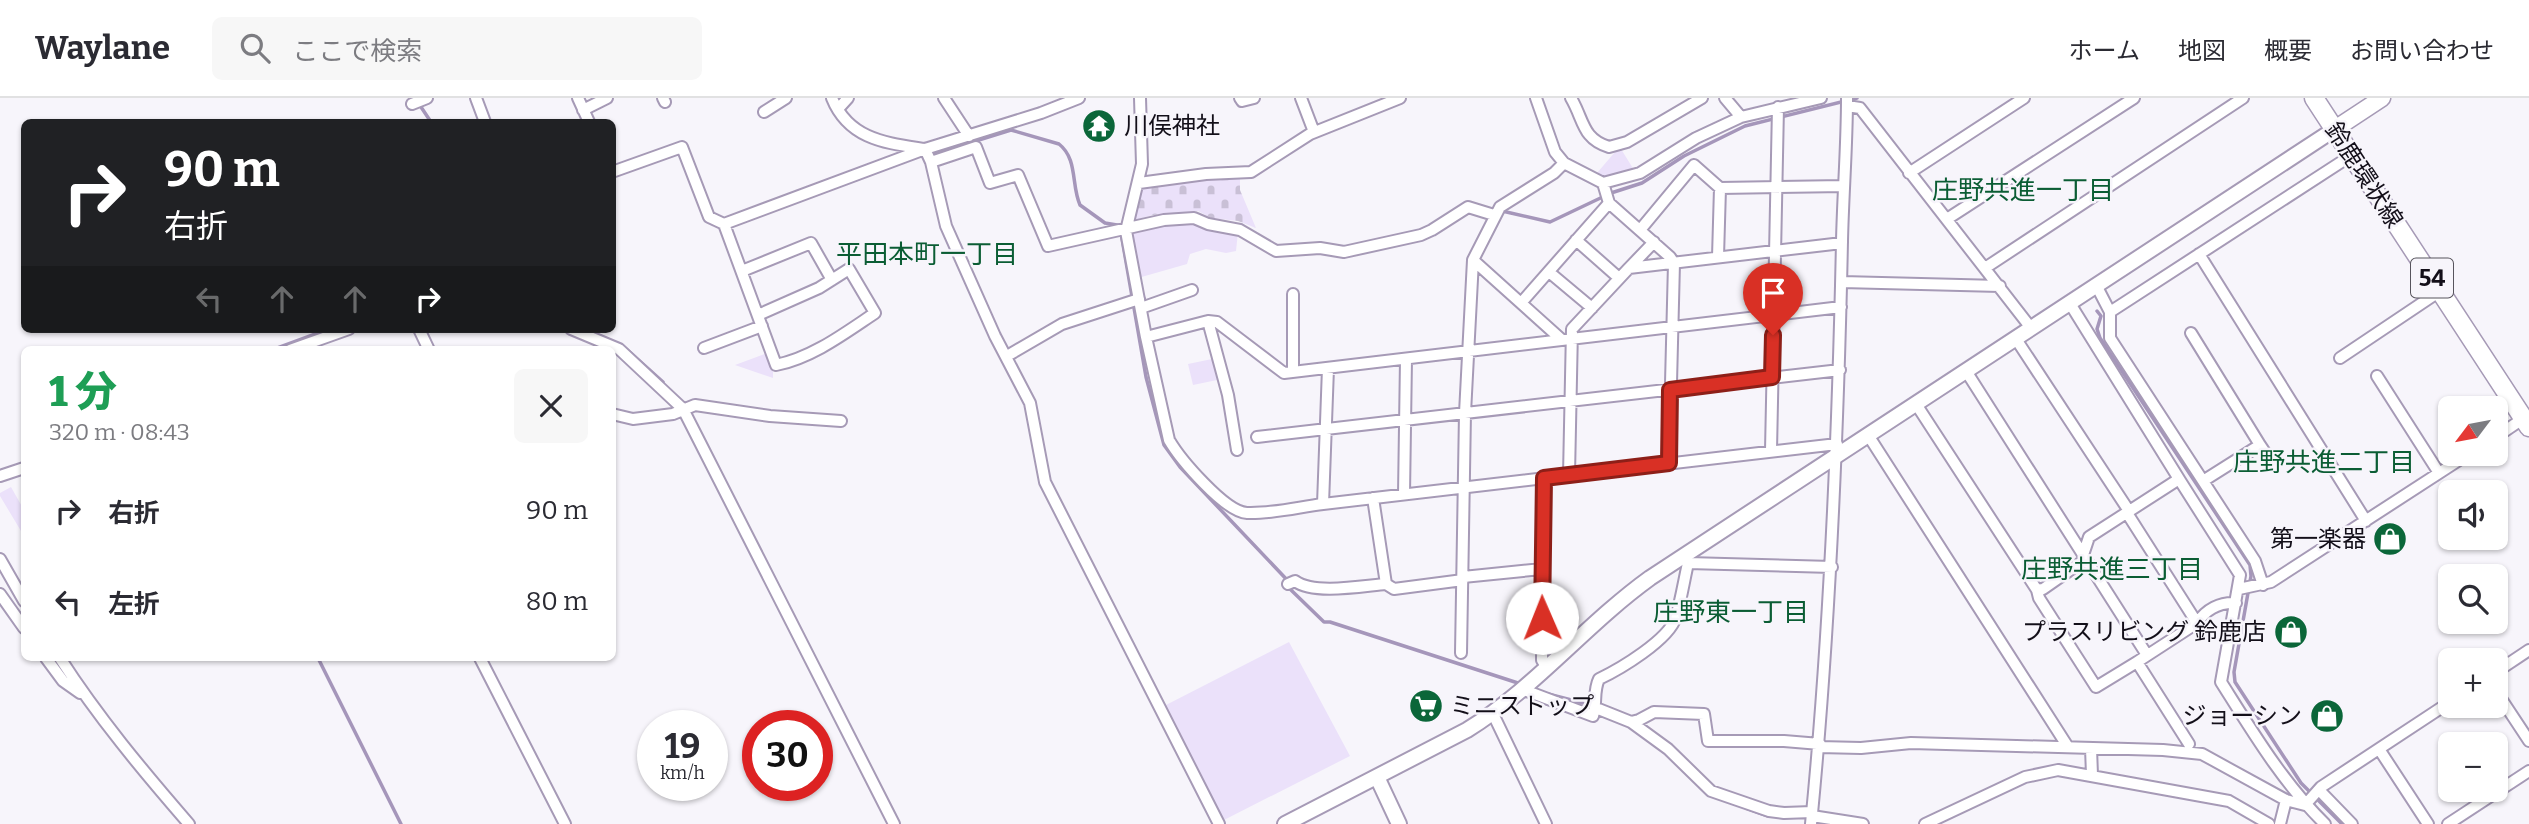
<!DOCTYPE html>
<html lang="ja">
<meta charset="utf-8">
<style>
:root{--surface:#fff;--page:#f7f7f7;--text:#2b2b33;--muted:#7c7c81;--line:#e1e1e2}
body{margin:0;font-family:Bitter,"Noto Sans JP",serif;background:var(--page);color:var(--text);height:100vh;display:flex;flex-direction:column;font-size:26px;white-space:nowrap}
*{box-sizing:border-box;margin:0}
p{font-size:23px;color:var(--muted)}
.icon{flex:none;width:38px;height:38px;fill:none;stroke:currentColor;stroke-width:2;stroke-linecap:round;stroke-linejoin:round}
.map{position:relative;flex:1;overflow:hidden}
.side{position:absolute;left:21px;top:248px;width:595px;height:315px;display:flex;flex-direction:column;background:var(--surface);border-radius:10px;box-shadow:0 2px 5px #0004}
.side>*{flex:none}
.guide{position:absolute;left:21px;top:21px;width:595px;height:214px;border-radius:10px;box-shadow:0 2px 5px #0004;background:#202124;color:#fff;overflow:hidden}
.needle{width:46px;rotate:238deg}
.buttons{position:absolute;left:2438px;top:298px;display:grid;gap:14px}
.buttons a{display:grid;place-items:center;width:70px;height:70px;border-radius:10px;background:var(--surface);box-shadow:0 2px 5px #0004;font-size:35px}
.speed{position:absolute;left:637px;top:612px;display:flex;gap:14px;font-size:35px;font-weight:700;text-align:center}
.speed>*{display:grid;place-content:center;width:91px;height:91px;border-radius:50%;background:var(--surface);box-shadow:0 2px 5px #0004;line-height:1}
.speed small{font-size:18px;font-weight:400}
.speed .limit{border:10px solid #d22;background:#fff;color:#111}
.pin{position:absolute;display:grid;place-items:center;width:60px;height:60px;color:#fff;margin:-72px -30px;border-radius:50% 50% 50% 0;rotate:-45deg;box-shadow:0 0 7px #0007}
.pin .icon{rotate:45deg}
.me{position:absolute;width:77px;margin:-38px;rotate:359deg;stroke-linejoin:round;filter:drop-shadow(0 0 5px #0008)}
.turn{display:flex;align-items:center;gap:24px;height:147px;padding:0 28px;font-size:32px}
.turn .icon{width:91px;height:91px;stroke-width:2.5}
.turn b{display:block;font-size:49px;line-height:60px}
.lanes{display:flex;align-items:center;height:66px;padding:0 28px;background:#0003;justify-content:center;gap:35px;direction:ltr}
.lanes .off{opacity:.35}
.round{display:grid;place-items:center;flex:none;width:74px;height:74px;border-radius:10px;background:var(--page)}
.overview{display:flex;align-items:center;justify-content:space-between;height:119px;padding:0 28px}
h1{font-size:42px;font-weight:800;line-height:52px;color:#1e9e55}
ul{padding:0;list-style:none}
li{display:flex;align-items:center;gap:21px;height:91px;padding:0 28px}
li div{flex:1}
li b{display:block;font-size:26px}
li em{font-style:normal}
header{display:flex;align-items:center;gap:42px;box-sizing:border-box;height:98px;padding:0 35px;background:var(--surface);border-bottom:2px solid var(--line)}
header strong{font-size:33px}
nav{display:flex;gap:38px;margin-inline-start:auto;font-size:24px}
.search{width:490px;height:63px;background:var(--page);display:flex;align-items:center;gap:18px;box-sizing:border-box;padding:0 24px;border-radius:10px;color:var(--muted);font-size:26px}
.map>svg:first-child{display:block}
.cemetery{fill:url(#cemetery-stones)}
.park{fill:#ebe1fa}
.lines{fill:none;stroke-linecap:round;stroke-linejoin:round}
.stream{stroke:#a596ba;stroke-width:3.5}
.minor-casing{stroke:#a69ab6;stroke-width:14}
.tertiary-casing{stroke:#a69ab6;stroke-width:18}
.secondary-casing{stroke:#a69ab6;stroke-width:19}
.primary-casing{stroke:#a69ab6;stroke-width:21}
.minor{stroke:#fff;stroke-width:10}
.tertiary{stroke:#fff;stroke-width:14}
.secondary{stroke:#fff;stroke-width:16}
.primary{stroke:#fff;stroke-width:18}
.route-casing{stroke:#8d1f18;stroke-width:18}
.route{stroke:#d93025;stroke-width:12}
.labels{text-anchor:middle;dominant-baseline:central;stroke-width:5;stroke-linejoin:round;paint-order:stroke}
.shield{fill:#f7f5fb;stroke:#57545d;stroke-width:2}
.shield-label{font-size:23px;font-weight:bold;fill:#130f19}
.poi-label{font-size:24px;fill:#130f19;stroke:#f7f5fb;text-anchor:end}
.street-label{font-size:24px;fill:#130f19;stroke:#f7f5fb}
.neighbourhood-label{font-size:26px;fill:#0b5d34;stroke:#f7f5fb}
</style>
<header>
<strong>Waylane</strong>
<div class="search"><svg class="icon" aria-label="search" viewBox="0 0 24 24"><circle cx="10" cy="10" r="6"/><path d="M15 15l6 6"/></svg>ここで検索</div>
<nav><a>ホーム</a><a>地図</a><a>概要</a><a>お問い合わせ</a></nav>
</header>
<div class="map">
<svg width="2529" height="726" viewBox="0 0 2529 726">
<defs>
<pattern id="cemetery-stones" width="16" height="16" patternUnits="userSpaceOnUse" patternTransform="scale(1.75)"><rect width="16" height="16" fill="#ebe1fa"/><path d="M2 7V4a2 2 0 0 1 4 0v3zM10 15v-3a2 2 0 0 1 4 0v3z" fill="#c9c0d6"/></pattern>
</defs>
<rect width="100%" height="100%" fill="#f7f5fb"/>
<!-- cemetery -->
<path class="cemetery" d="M1240 78V92L1256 130 1238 123 1211 120 1198 113 1153 117 1135 122 1143 89 1206 79Z"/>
<!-- park -->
<path class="park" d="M1621 51 1634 72 1607 80 1597 75 1615 54Z
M1193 122 1238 134 1236 153 1226 155 1206 151 1190 156 1187 166 1138 180 1130 137C1145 124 1173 124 1193 122Z
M767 255 773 272V280L735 267Z
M1212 261 1217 282 1193 287 1188 266Z
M11 389 24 412V438L0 398V395Z
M1289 544 1350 658 1222 723 1164 608Z"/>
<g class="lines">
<!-- stream -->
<path class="stream" d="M419 6 431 24
M937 55 1011 32 1059 46C1078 61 1071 87 1080 107L1105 125 1117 127
M1502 113 1550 124 1611 95 1642 85 1684 58 1745 28 1857 0
M1121 135 1146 279 1164 347 1180 369 1290 485 1291 492 1324 524H1330L1521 586
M2097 213 2101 218 2097 231 2100 240 2250 467 2251 478 2234 574 2235 584 2301 685 2342 726
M585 231 623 248 663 284
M272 252 329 231
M318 560 401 726
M1548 596 1587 606
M1746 710 1768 718"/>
<!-- minor casing -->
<g class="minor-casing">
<path id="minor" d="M476 0 485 24
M578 0 589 24
M663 0 665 4
M832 0C849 42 887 45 925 51
M944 0 969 38
M1140 0 1142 66 1126 133 1146 239 1208 223 1217 224 1284 275 1841 209
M1240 0 1242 3 1254 0
M1301 0 1314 34
M1536 0 1555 54 1564 65 1603 85 1640 75 1696 40 1741 19 1821 0
M1571 0C1584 22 1582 41 1609 49L1627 44 1702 0
M1725 0 1741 19
M412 6 427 0
M1847 8 1860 10 2031 230
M838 11 848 0
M583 12 607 0
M764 14 786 0
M925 51 931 64 946 128 995 238 1030 305 1045 384 1219 726
M931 64 976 49 990 85 1018 77 1048 148 1164 122 1194 120 1208 126 1240 132 1276 153 1320 150 1344 154 1421 137 1432 132 1468 109 1494 117
M612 74 682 49 709 119 724 126 925 51 1041 15 1079 0
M1909 75 2024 0
M1139 85 1206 76 1251 74 1310 36 1400 0
M1603 85 1609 105 1670 159 1674 165 1669 365
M1947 121 2134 0
M724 126 776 267C812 260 845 235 875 215L849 171 819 190 758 217
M1640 132 1694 67 1720 90 1844 88
M1576 142 1619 180
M2199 156 2366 423
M1718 159 1720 90
M1473 162 1562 242
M1629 170 1654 144
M1985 170 2243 0
M742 173 811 145 832 182
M1549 174 1592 210
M1842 184 2000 188
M2096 187 2110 214V240L2255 463 2263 487
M1293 196V273
M2069 204 2179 381
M1521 205 1609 105
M1141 210 1192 192
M2110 214 2352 57
M1208 223 1228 297 1237 352
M419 231 429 252
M571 231 619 251 683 311 894 726
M2191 235 2260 347 2203 383
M1146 239 1169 342C1180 361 1225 414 1247 415 1272 416 1299 409 1323 406
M2016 241 2129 413
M704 250 762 228
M290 252 349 231
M1007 258 1062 226 1139 201
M2340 260 2440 193
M1328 270 1323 406 1837 346
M1966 273 2147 557
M2377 278 2439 375
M1916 306 2037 492
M612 316 633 321 673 316 695 307 770 318 841 323
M1868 337 2068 649
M1257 339 1840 272
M2496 339 2524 320
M2260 347 2274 368
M1771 353 1778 9
M1569 377 1572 231 1629 170 1842 145
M0 378 24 370
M1544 380 1542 562 1547 570
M1404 396 1406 261
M1373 400 1386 486 1394 491 1463 482
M2127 415 2197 525
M2083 457 2089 439 2179 381 2240 477 2221 584C2252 633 2283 685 2325 726
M0 461 24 503
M1686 461 1688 465 1832 469
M2086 461 2043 491 2037 492 2039 500 2096 589 2137 564
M1463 479 1542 471
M1288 486 1295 483C1314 497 1362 488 1386 486
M2239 491 2271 484 2470 355
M0 496 24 530
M1461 555 1465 315 1473 162 1500 109 1554 75 1564 65
M46 560 63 583 80 595
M60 560C98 619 143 673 189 726
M480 560 565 726
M2496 574 2529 552
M1524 592 1593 618C1597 605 1593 593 1599 581 1620 571 1669 542 1676 519 1681 502 1684 483 1688 465
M2496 593 2529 643
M1596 610 1631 624 1668 651 1711 693 1769 713 1784 715 1812 714
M1493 616 1546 726
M1631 624 1639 622 1654 614 1704 616 1708 643H1784L1820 646
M2189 646 2137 564 2197 525C2206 511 2220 504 2236 505
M1819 649 1861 650 1911 645 2163 652 2202 656 2286 702 2305 707
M2091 650 2092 677
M2379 651 2428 726
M2320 693 2352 726
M2305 707 2321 689 2450 604
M1812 718 1863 726
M1811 726C1830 532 1838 338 1842 143 1843 96 1847 48 1847 0
M1925 726 2025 679 2058 672 2229 703 2269 726
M2280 726 2286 702
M2448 726 2529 673"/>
</g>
<!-- tertiary casing -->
<g class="tertiary-casing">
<path id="tertiary" d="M1377 679 1399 726
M1285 726 1467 632C1535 590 1585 527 1650 480L2335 31"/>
</g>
<!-- secondary casing -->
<g class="secondary-casing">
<path id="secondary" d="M2335 31 2382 0"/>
</g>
<!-- primary casing -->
<g class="primary-casing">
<path id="primary" d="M2314 0 2529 329"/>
</g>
<!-- minor -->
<use href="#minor" class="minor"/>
<!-- tertiary -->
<use href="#tertiary" class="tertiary"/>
<!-- secondary -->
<use href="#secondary" class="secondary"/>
<!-- primary -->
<use href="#primary" class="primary"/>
</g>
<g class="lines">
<!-- route casing -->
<g class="route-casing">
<path id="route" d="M1542 520 1544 380 1669 365 1670 292 1772 279 1773 237"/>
</g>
<!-- route -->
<use href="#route" class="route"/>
</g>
<!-- icons -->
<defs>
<g id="temple-disc" transform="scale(1.75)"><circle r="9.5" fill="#0b6639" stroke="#f7f5fb"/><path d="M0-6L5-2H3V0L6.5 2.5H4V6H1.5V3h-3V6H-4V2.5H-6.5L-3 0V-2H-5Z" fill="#fff"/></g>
<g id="shop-disc" transform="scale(1.75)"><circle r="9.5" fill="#0b6639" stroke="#f7f5fb"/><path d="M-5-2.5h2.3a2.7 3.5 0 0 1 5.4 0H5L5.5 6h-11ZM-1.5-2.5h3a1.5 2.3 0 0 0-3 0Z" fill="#fff"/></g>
<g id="supermarket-disc" transform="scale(1.75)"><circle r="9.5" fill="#0b6639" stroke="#f7f5fb"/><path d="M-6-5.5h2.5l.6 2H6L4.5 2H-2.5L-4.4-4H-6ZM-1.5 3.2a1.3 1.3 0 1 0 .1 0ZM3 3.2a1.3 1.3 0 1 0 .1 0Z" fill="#fff"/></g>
</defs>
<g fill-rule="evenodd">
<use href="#temple-disc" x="1099" y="28"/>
<use href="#shop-disc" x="2390" y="441"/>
<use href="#shop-disc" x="2291" y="534"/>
<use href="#supermarket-disc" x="1426" y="608"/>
<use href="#shop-disc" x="2327" y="618"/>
</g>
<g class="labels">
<!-- shield labels -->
<rect class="shield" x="2411" y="160.5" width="42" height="39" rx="5"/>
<g class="shield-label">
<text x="2432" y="180">54</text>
</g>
<!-- poi labels -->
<g class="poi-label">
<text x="1124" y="28" text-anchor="start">川俣神社</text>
<text x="2366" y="441">第一楽器</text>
<text x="2266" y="534">プラスリビング 鈴鹿店</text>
<text x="1450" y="608" text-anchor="start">ミニストップ</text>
<text x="2302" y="618">ジョーシン</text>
</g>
<!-- street labels -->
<g class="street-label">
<text transform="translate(2364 77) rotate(57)">鈴鹿環状線</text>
</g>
<!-- neighbourhood labels -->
<g class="neighbourhood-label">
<text x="2023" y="92">庄野共進一丁目</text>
<text x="927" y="156">平田本町一丁目</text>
<text x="2324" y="364">庄野共進二丁目</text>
<text x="2112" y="471">庄野共進三丁目</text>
<text x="1731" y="514">庄野東一丁目</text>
</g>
</g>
</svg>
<div class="buttons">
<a><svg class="needle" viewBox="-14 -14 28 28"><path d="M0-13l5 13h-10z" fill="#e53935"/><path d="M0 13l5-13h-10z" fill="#7c7c81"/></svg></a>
<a><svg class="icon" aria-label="sound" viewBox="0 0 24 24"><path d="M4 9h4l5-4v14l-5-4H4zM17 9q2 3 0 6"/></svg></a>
<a><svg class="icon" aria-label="search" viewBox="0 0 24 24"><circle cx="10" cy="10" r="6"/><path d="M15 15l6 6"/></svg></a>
<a>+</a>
<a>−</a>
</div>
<div class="speed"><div>19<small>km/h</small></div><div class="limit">30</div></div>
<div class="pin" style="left:1773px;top:237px;background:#d93025"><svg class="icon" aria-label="arrive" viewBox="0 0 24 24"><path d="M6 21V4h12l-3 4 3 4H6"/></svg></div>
<svg class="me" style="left:1542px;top:520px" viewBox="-20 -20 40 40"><circle r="19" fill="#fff"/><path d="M0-13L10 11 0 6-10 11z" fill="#d93025"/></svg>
<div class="guide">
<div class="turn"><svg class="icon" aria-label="right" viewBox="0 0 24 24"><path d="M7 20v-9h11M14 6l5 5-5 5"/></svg><div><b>90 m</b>右折</div></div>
<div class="lanes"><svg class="icon off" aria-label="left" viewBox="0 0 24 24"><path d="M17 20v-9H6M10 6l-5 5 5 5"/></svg><svg class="icon off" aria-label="ahead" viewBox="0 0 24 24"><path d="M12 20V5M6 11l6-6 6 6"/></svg><svg class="icon off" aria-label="ahead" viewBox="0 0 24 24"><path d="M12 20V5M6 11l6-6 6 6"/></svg><svg class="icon" aria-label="right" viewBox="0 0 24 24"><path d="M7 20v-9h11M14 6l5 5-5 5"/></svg></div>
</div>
<section class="side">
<div class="overview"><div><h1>1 分</h1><p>320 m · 08:43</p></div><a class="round"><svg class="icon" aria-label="close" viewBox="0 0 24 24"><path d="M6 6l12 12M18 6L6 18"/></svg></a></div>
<ul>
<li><svg class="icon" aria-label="right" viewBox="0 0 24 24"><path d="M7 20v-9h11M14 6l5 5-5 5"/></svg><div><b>右折</b></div><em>90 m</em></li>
<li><svg class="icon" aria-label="left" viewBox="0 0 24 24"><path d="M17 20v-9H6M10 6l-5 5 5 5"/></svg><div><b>左折</b></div><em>80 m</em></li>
</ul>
</section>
</div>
